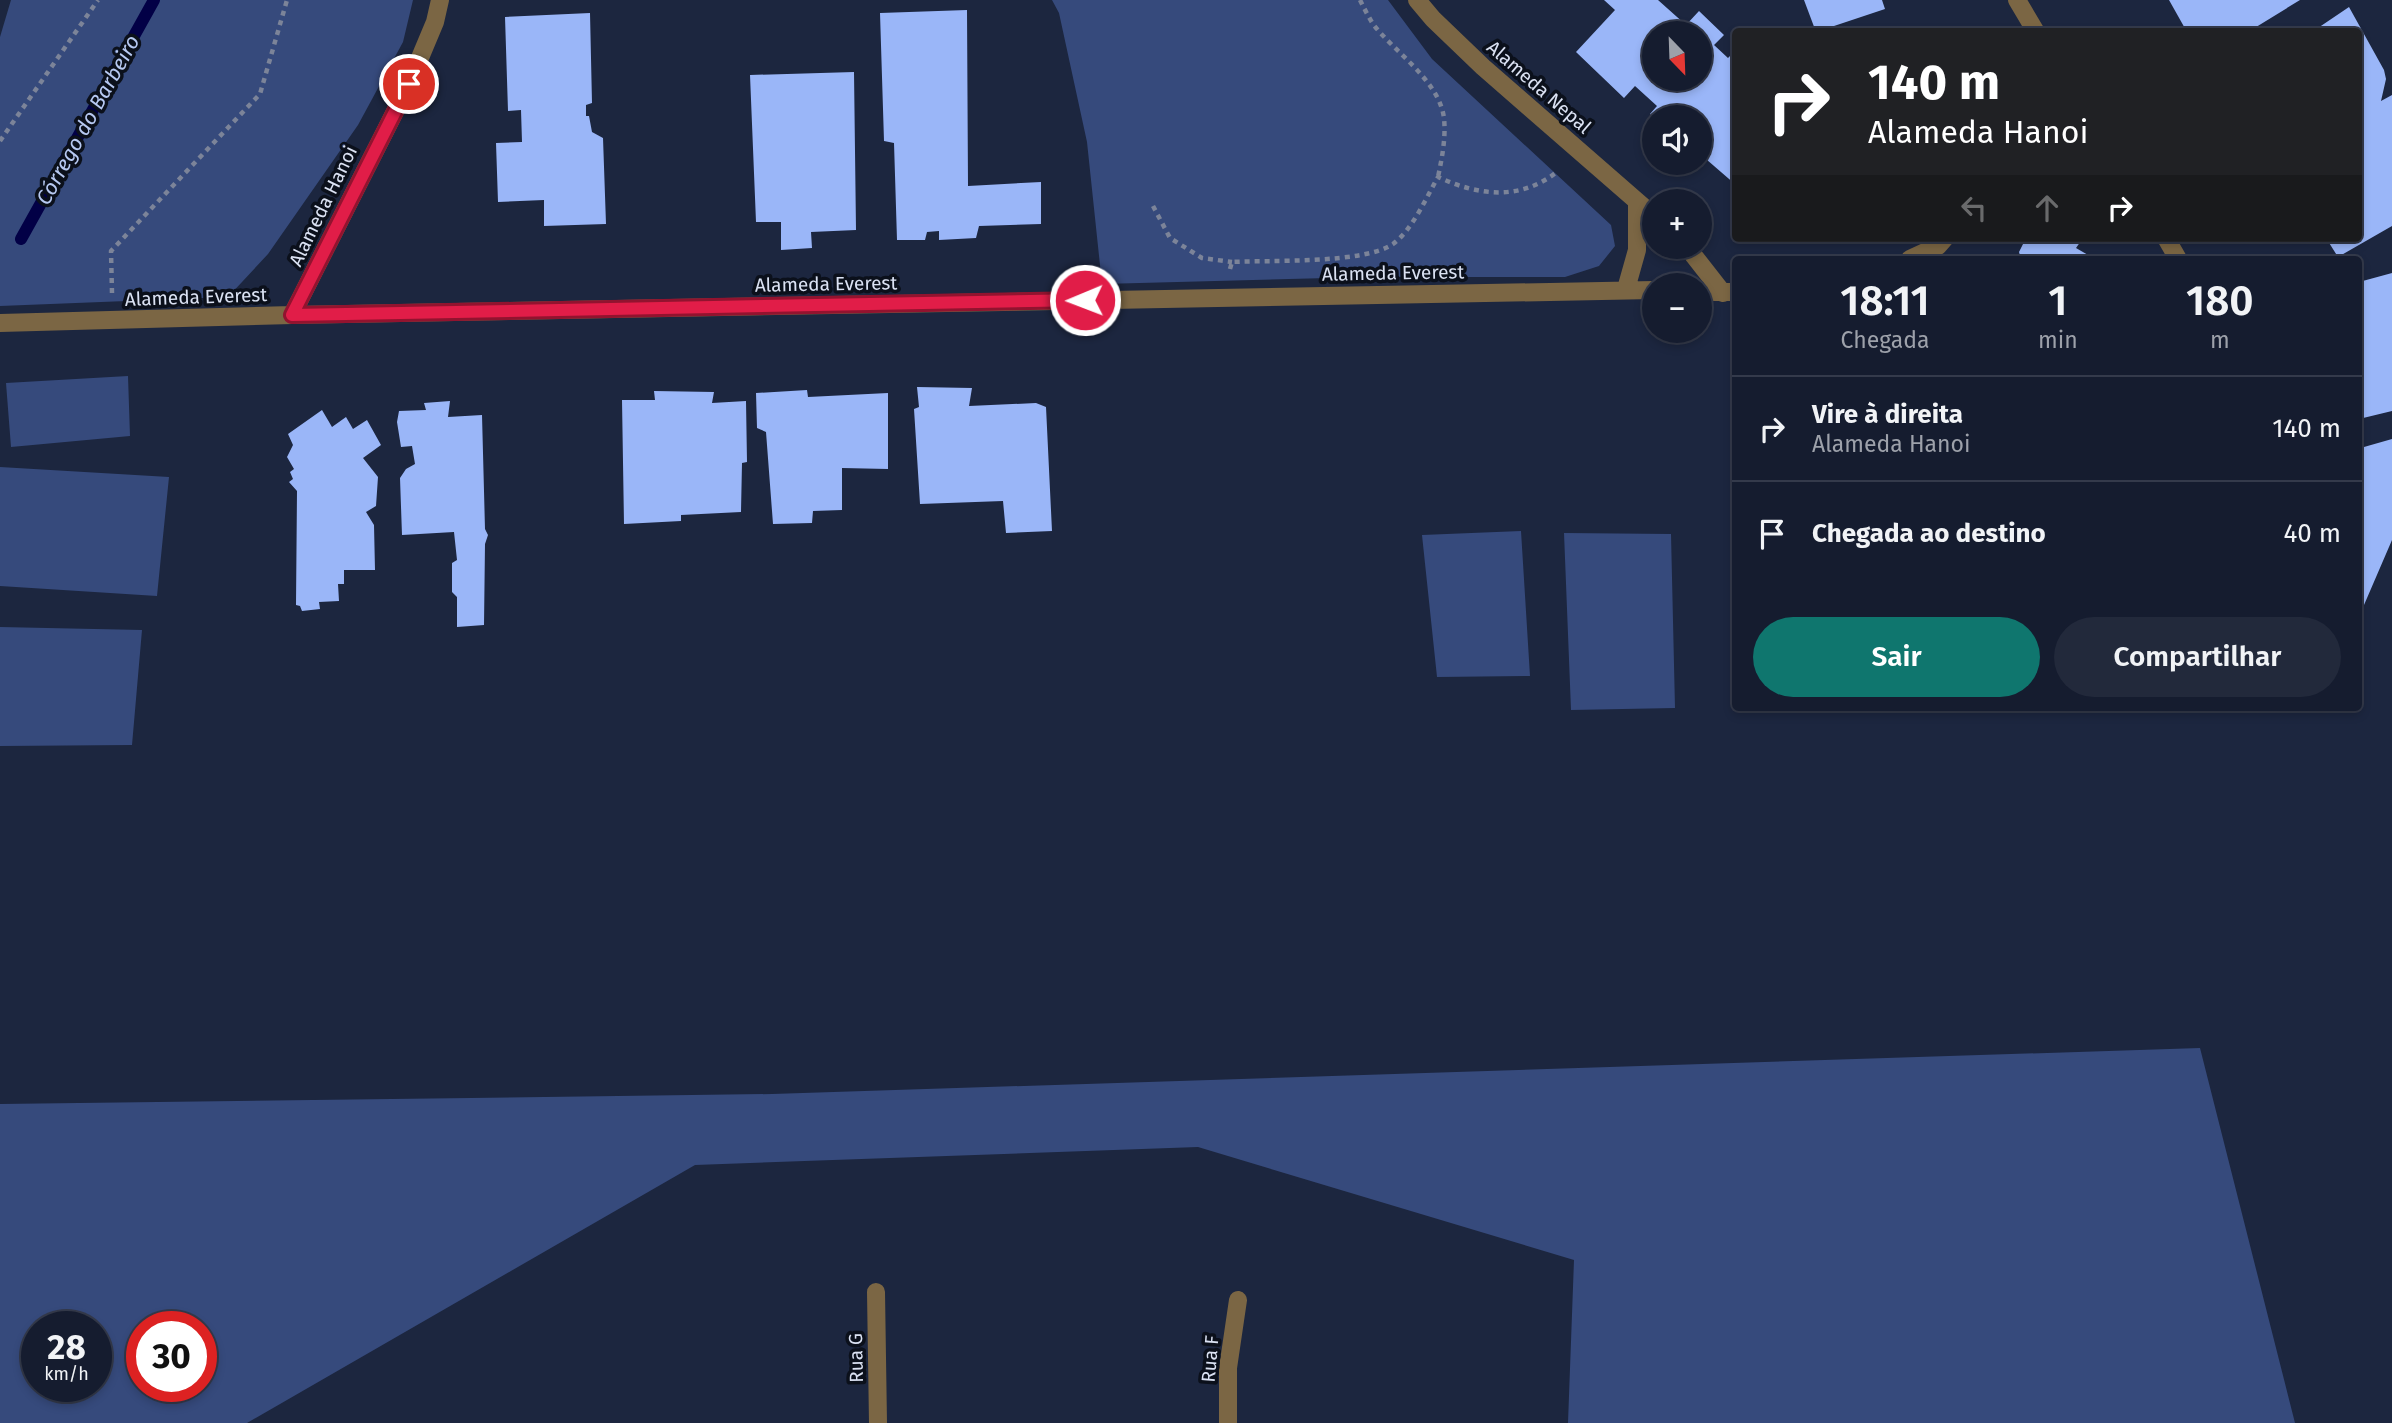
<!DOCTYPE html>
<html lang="pt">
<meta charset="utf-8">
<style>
:root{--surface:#151c2f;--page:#22293b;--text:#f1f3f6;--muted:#9da1aa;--line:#343a4b;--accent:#0f766e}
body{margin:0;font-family:"Fira Sans",sans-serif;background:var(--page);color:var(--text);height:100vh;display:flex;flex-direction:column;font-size:26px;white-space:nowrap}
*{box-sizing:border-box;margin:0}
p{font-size:23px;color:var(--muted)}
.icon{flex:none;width:38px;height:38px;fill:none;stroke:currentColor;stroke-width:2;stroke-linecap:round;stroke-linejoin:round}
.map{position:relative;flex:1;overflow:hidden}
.side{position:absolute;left:1732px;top:256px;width:630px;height:455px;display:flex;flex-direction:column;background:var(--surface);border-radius:7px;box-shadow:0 4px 10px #0003,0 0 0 2px var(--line)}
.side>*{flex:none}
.banner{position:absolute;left:1732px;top:28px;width:630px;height:214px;border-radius:7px;box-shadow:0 4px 10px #0003,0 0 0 2px var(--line);background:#202124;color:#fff;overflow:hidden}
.needle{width:46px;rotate:157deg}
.buttons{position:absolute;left:1642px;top:21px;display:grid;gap:14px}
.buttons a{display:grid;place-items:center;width:70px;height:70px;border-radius:50%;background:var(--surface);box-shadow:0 4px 10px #0003,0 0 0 2px var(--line);font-size:35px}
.speed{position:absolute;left:21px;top:1311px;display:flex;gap:14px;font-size:35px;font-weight:700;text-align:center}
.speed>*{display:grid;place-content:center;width:91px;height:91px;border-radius:50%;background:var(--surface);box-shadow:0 4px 10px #0003,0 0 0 2px var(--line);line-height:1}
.speed small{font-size:18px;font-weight:400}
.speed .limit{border:10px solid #d22;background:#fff;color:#111}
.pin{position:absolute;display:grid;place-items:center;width:60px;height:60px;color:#fff;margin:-30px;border:4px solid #fff;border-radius:50%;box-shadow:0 2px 7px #0007}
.me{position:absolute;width:77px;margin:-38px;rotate:269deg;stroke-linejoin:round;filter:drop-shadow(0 0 5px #0008)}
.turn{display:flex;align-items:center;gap:24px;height:147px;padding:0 21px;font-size:32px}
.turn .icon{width:91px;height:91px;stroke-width:2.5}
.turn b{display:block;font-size:49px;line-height:60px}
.lanes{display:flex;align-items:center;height:66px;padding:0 21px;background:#0003;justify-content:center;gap:35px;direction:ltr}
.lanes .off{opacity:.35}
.eta{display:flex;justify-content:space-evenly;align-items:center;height:119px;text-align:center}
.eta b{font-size:42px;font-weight:600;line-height:49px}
.cta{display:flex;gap:14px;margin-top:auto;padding:14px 21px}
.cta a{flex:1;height:80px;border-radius:42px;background:var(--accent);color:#fff;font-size:28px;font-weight:600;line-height:80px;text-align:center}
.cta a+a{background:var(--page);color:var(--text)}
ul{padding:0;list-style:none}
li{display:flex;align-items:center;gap:21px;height:105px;padding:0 21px;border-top:2px solid var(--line)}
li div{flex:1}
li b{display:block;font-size:26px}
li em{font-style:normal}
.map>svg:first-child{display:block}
.green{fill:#364a7c;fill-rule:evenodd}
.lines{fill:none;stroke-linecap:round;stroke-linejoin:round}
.stream{stroke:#020046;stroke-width:12}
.building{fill:#9ab6f8;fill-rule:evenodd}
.path{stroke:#7c8499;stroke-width:4.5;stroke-dasharray:5 5;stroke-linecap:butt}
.minor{stroke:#7b6644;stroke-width:18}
.route-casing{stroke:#92132f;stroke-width:18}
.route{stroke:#e11d48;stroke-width:12}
.labels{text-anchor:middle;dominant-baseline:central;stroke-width:7;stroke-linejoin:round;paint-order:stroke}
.street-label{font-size:19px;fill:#dbe2f3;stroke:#0b101b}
.water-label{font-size:21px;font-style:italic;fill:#b7c9f2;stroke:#0b101b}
</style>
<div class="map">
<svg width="2392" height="1423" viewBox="0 0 2392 1423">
<rect width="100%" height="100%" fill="#1c263f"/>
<!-- green -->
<path class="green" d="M11 0H413L403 42 358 125 268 254 228 297 0 306V37Z
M1052 0H1388L1432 59 1611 225 1615 246 1599 266 1565 277H1366L1102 284 1087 142 1059 13Z
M128 376 130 436 11 447 6 383Z
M0 467 169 477 157 596 0 586Z
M1521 531 1530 676 1437 677 1422 535Z
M1564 533 1671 534 1675 708 1571 710Z
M0 627 142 630 132 745 0 746Z
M2200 1048 2295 1423H1568L1574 1260 1198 1147 695 1165 247 1423H0V1104L772 1094ZM96 1326V1386H37V1326ZM201 1326V1386H142V1326Z"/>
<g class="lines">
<!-- stream -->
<path class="stream" d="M21 239 154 0"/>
</g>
<!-- building -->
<path class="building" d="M1604 0H1658L1686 25 1699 11 1724 35 1714 45 1728 58 1736 50V185L1699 153V117H1653L1650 114 1657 106 1635 86 1624 98 1576 52 1615 10ZM1654 33H1699V79H1654Z
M1804 0H1882L1885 9 1816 32Z
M2169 0H2300L2248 32H2187Z
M2349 7 2384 70 2386 79 2381 101 2392 95V226L2338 257 2326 238H2359V32H2312Z
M967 10 968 186 1041 182V224L979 226 976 238 939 240V231L927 232 925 240H897L894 143 884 141 880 13Z
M590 13 592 103 586 105V116H589L592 132 603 138 606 224 544 226V200L498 202 496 143 522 142 521 110 508 111 505 17Z
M854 72 856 230 811 232 812 248 781 250V222H756L750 75Z
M2026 238H2083L2076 248 2095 259H2021L2019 252Z
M2392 273V411L2359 419V282Z
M917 387 972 388 969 406 1036 403 1046 407 1052 531 1006 533 1003 501 920 504 914 409 919 407Z
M807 390 808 397 888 393V469L842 468V510L813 511 812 523 773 524 766 432 757 428 756 393Z
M654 391 714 392 712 403 746 401 747 462 742 463 741 512 681 515V521L624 524 622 400H655Z
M450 401 448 417 482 415 485 529 488 535 485 544 484 625 457 627V597L452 592V563L457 560 454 532 402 535 400 478 406 469 415 464 412 446 401 447 397 422 399 411 426 410 424 403Z
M322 410 332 427 346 417 353 429 367 420 381 445 363 458 378 477 376 506 366 512 374 525 375 570H344V584H338L339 601 319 602 320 609 302 611 300 606 296 605 297 491 289 482 293 479 290 472 294 469 287 457 293 445 288 434Z
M2392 439V540L2364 605 2359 603V457L2364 447Z"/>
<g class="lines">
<!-- path -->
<path class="path" d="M1360 0C1364 8 1368 16 1373 24 1394 52 1439 80 1444 118 1446 138 1442 158 1438 177
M0 141 98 0
M1153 206 1170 238 1202 258 1232 262
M1230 269 1232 262C1268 260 1365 264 1393 244 1413 229 1426 198 1438 177 1479 196 1521 201 1558 171
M112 293 111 251 260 94 287 0"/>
<!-- minor -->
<path class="minor" d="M1417 0 1433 19 1483 67 1654 216
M2017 0 2036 32
M2166 238 2178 259
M1687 247 1723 293
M1910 259 1938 246 1945 238
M1626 289 1637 250V202
M1699 292H1736
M292 315 409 84 435 22 440 0
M0 323 292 315 1654 290
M876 1292 878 1423
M1228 1423V1368L1238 1300"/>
</g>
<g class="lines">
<!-- route casing -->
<g class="route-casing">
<path id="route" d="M409 84 292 315 1085 300"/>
</g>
<!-- route -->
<use href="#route" class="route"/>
</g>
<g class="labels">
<!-- street labels -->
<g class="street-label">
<text transform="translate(1539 87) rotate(41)">Alameda Nepal</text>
<text transform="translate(323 206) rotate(-64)">Alameda Hanoi</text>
<text transform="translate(1393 273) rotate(-1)">Alameda Everest</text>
<text transform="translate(826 284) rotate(-1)">Alameda Everest</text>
<text transform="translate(196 297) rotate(-2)">Alameda Everest</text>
<text transform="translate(856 1358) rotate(-91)">Rua G</text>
<text transform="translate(1210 1359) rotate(-85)">Rua F</text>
</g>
<!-- water labels -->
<g class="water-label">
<text transform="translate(88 120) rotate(-61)">Córrego do Barbeiro</text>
</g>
</g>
</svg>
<div class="buttons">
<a><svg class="needle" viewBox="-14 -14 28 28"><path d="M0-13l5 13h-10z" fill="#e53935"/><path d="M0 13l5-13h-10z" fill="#9da1aa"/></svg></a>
<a><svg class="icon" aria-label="sound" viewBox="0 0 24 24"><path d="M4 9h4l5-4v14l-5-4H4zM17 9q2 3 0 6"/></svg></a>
<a>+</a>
<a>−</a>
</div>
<div class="speed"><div>28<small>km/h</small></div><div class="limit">30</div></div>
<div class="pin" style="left:409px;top:84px;background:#d93025"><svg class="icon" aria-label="arrive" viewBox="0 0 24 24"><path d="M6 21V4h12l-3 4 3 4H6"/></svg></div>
<svg class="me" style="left:1085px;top:300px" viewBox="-20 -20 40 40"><circle r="17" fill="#e11d48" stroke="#fff" stroke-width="3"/><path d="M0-11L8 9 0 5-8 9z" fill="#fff"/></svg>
<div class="banner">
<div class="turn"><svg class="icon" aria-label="right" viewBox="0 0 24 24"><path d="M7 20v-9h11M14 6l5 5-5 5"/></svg><div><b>140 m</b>Alameda Hanoi</div></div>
<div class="lanes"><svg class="icon off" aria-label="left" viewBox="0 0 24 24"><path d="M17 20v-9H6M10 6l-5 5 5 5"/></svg><svg class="icon off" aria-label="ahead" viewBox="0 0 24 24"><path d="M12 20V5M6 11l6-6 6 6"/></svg><svg class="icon" aria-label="right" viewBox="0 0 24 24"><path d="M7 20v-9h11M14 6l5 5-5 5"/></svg></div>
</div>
<section class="side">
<div class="eta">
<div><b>18:11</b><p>Chegada</p></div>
<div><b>1</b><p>min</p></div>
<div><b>180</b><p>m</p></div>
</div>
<ul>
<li><svg class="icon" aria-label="right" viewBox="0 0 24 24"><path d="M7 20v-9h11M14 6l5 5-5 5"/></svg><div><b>Vire à direita</b><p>Alameda Hanoi</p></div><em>140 m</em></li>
<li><svg class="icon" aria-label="arrive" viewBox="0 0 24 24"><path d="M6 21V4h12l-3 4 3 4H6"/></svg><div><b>Chegada ao destino</b></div><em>40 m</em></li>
</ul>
<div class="cta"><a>Sair</a><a>Compartilhar</a></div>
</section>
</div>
